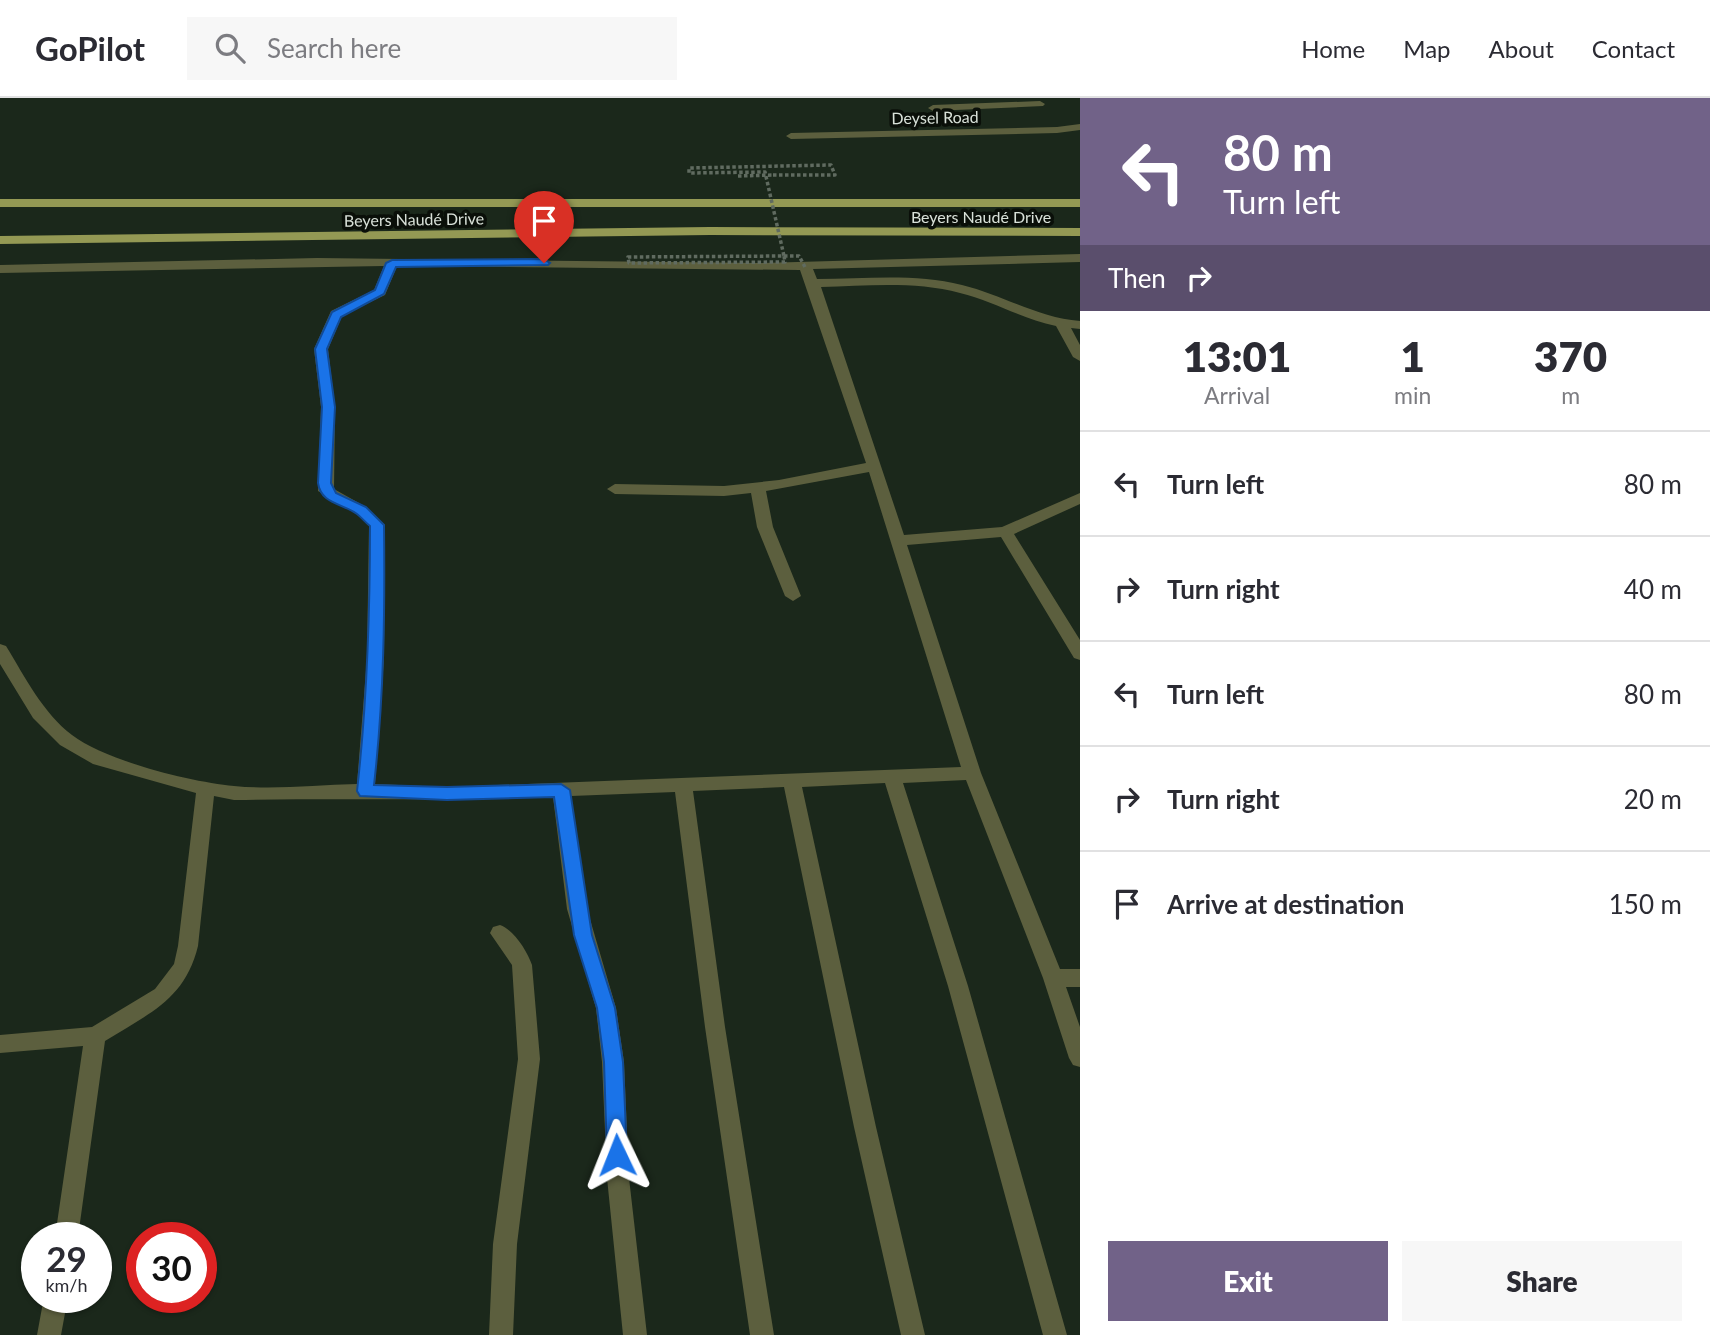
<!DOCTYPE html>
<meta charset="utf-8">
<style>
:root{--surface:#fff;--page:#f7f7f7;--text:#2b2b33;--muted:#7c7c81;--line:#e1e1e2;--accent:#716288}
body{margin:0;font-family:Lato,sans-serif;background:var(--page);color:var(--text);height:100vh;display:flex;flex-direction:column;font-size:26px;white-space:nowrap}
*{box-sizing:border-box;margin:0}
p{font-size:23px;color:var(--muted)}
.icon{flex:none;width:38px;height:38px;fill:none;stroke:currentColor;stroke-width:2;stroke-linecap:round;stroke-linejoin:round}
.map{position:relative;flex:1;overflow:hidden}
.panel{display:flex;flex-direction:column;background:var(--surface);width:630px}
.panel>*{flex:none}
.top-card{background:#716288;color:#fff;overflow:hidden}
.speed{position:absolute;left:21px;top:1124px;display:flex;gap:14px;font-size:35px;font-weight:700;text-align:center}
.speed>*{display:grid;place-content:center;width:91px;height:91px;border-radius:50%;background:var(--surface);box-shadow:0 2px 5px #0004;line-height:1}
.speed small{font-size:18px;font-weight:400}
.speed .limit{border:10px solid #d22;background:#fff;color:#111}
.pin{position:absolute;display:grid;place-items:center;width:60px;height:60px;color:#fff;margin:-72px -30px;border-radius:50% 50% 50% 0;rotate:-45deg;box-shadow:0 0 7px #0007}
.pin .icon{rotate:45deg}
.me{position:absolute;width:77px;margin:-38px;rotate:358deg;stroke-linejoin:round;filter:drop-shadow(0 0 5px #0008)}
.turn{display:flex;align-items:center;gap:24px;height:147px;padding:0 28px;font-size:32px}
.turn .icon{width:91px;height:91px;stroke-width:2.5}
.turn b{display:block;font-size:49px;line-height:60px}
.then{display:flex;align-items:center;height:66px;padding:0 28px;background:#0003;gap:14px;font-size:26px}
.eta{display:flex;justify-content:space-evenly;align-items:center;height:119px;text-align:center}
.eta b{font-size:42px;font-weight:800;line-height:49px}
.action{display:flex;gap:14px;margin-top:auto;padding:14px 28px}
.action a{flex:1;height:80px;border-radius:0px;background:var(--accent);color:#fff;font-size:28px;font-weight:800;line-height:80px;text-align:center}
.action a+a{background:var(--page);color:var(--text)}
ul{padding:0;list-style:none}
li{display:flex;align-items:center;gap:21px;height:105px;padding:0 28px;border-top:2px solid var(--line)}
li div{flex:1}
li b{display:block;font-size:26px}
li em{font-style:normal}
header{display:flex;align-items:center;gap:42px;box-sizing:border-box;height:98px;padding:0 35px;background:var(--surface);border-bottom:2px solid var(--line)}
header strong{font-size:33px}
nav{display:flex;gap:38px;margin-inline-start:auto;font-size:24px}
.search{width:490px;height:63px;background:var(--page);display:flex;align-items:center;gap:18px;box-sizing:border-box;padding:0 24px;border-radius:0px;color:var(--muted);font-size:26px}
main{display:flex;flex:1;min-height:0}
.map>svg:first-child{display:block}
.lines{fill:none;stroke-linecap:round;stroke-linejoin:round}
.path{stroke:#606b60;stroke-width:3.5;stroke-dasharray:3.5 2.5;stroke-linecap:butt}
.service{fill:#5c5f3e;fill-rule:evenodd}
.minor{fill:#5c5f3e;fill-rule:evenodd}
.primary{fill:#949954;fill-rule:evenodd}
.path-bridge{stroke:#606b60;stroke-width:3.5;stroke-dasharray:3.5 2.5;stroke-linecap:butt}
.route{fill:#1a73e8;stroke:#114b97;stroke-width:2}
.labels{text-anchor:middle;dominant-baseline:central;stroke-width:7;stroke-linejoin:round;paint-order:stroke}
.far-street-label{font-size:16px;fill:#d9e1d9;stroke:#0a0f09}
</style>
<header>
<strong>GoPilot</strong>
<div class="search"><svg class="icon" aria-label="search" viewBox="0 0 24 24"><circle cx="10" cy="10" r="6"/><path d="M15 15l6 6"/></svg>Search here</div>
<nav><a>Home</a><a>Map</a><a>About</a><a>Contact</a></nav>
</header>
<main>
<div class="map">
<svg width="1080" height="1237" viewBox="0 0 1080 1237">
<rect width="100%" height="100%" fill="#1b281b"/>
<g class="lines">
<!-- path -->
<path class="path" d="M738 78 773 77"/>
<!-- service -->
<path class="service" d="M1040 3 1045 6 1043 8 933 13 928 10 933 7Z
M1080 26V32L1057 35 791 41 786 38 791 35 1057 29Z"/>
<!-- minor -->
<path class="minor" d="M1080 156V164L813 171 817 181C865 181 915 175 962 187 1003 197 1038 220 1080 223V231L1071 230 1080 247V263L1073 259 1056 228C1022 221 993 203 960 195 915 183 867 188 821 189L904 437 1002 429 1080 395V406L1014 436 1080 542V562L1074 560 1001 439 907 447 981 675 1060 871H1080V889H1066L1080 929V969L1073 967 1069 960 1043 880 966 682 903 685 968 888 1067 1237H1043L948 888 885 685 802 689 876 1029 925 1237H901L854 1029 784 689 693 693 725 929 774 1237H750L705 929 675 694 571 698 587 811 616 910 624 964 629 1080 647 1237H623L607 1080 602 964 596 910 567 811 553 699C446 703 340 700 234 702L214 698 198 848C185 902 148 916 105 943L78 1139H55L83 948 0 955V937L92 929 155 891 174 866 178 848 196 695 93 666 60 647 33 620 0 566V546L6 548C25 579 43 615 72 637 106 663 191 684 234 688 274 692 316 687 357 686L367 560 369 428 356 415 318 393 321 309 314 251 331 213 374 192 384 168 0 175V167L317 160 762 165ZM397 168 800 172 866 365 779 382 724 388 615 386 607 391 615 396 724 398 751 395 757 429 785 498 793 503 801 498 773 429 766 393 869 374 961 669 447 689 375 686 384 560 385 427 366 409 334 391 335 309 328 251 342 218 385 197Z
M500 827C514 832 527 853 532 867L540 961 517 1146 513 1237H489L493 1146 518 961 512 867 490 835 493 829Z
M44 1199H68L61 1237H37Z"/>
<!-- primary -->
<path class="primary" d="M0 101H1080V109H0Z
M710 129 1080 130V138L710 137 0 146V138Z"/>
<!-- path-bridge -->
<path class="path-bridge" d="M773 77H835L831 67 689 70V75L765 74 784 158
M784 158H799L805 169
M784 158 785 164 629 165 628 159Z"/>
</g>
<!-- route -->
<path class="route" d="M544 161 550 165 548 167 396 169 384 196 341 219 327 251 335 309 331 385 336 395 366 409 384 427C385 514 384 600 374 687L447 689 561 686 570 692 592 837 615 910 623 964 627 1057 624 1063 617 1066 610 1063 607 1057 604 964 597 910 574 837 554 699 447 702 360 698 357 693C367 605 370 517 370 428 365 424 361 419 357 416 342 405 321 406 318 385L322 309 315 251 332 214 375 192 386 165 392 162Z"/>
<g class="labels">
<!-- far-street labels -->
<g class="far-street-label">
<text transform="translate(935 19) rotate(-1)">Deysel Road</text>
<text x="981" y="118">Beyers Naudé Drive</text>
<text transform="translate(414 121) rotate(-1)">Beyers Naudé Drive</text>
</g>
</g>
</svg>
<div class="speed"><div>29<small>km/h</small></div><div class="limit">30</div></div>
<div class="pin" style="left:544px;top:165px;background:#d93025"><svg class="icon" aria-label="arrive" viewBox="0 0 24 24"><path d="M6 21V4h12l-3 4 3 4H6"/></svg></div>
<svg class="me" style="left:617px;top:1057px" viewBox="-20 -20 40 40"><path d="M0-17L14 15 0 8-14 15z" fill="#1a73e8" stroke="#fff" stroke-width="4"/></svg>
</div>
<section class="panel">
<div class="top-card">
<div class="turn"><svg class="icon" aria-label="left" viewBox="0 0 24 24"><path d="M17 20v-9H6M10 6l-5 5 5 5"/></svg><div><b>80 m</b>Turn left</div></div>
<div class="then">Then<svg class="icon" aria-label="right" viewBox="0 0 24 24"><path d="M7 20v-9h11M14 6l5 5-5 5"/></svg></div>
</div>
<div class="eta">
<div><b>13:01</b><p>Arrival</p></div>
<div><b>1</b><p>min</p></div>
<div><b>370</b><p>m</p></div>
</div>
<ul>
<li><svg class="icon" aria-label="left" viewBox="0 0 24 24"><path d="M17 20v-9H6M10 6l-5 5 5 5"/></svg><div><b>Turn left</b></div><em>80 m</em></li>
<li><svg class="icon" aria-label="right" viewBox="0 0 24 24"><path d="M7 20v-9h11M14 6l5 5-5 5"/></svg><div><b>Turn right</b></div><em>40 m</em></li>
<li><svg class="icon" aria-label="left" viewBox="0 0 24 24"><path d="M17 20v-9H6M10 6l-5 5 5 5"/></svg><div><b>Turn left</b></div><em>80 m</em></li>
<li><svg class="icon" aria-label="right" viewBox="0 0 24 24"><path d="M7 20v-9h11M14 6l5 5-5 5"/></svg><div><b>Turn right</b></div><em>20 m</em></li>
<li><svg class="icon" aria-label="arrive" viewBox="0 0 24 24"><path d="M6 21V4h12l-3 4 3 4H6"/></svg><div><b>Arrive at destination</b></div><em>150 m</em></li>
</ul>
<div class="action"><a>Exit</a><a>Share</a></div>
</section>
</main>
